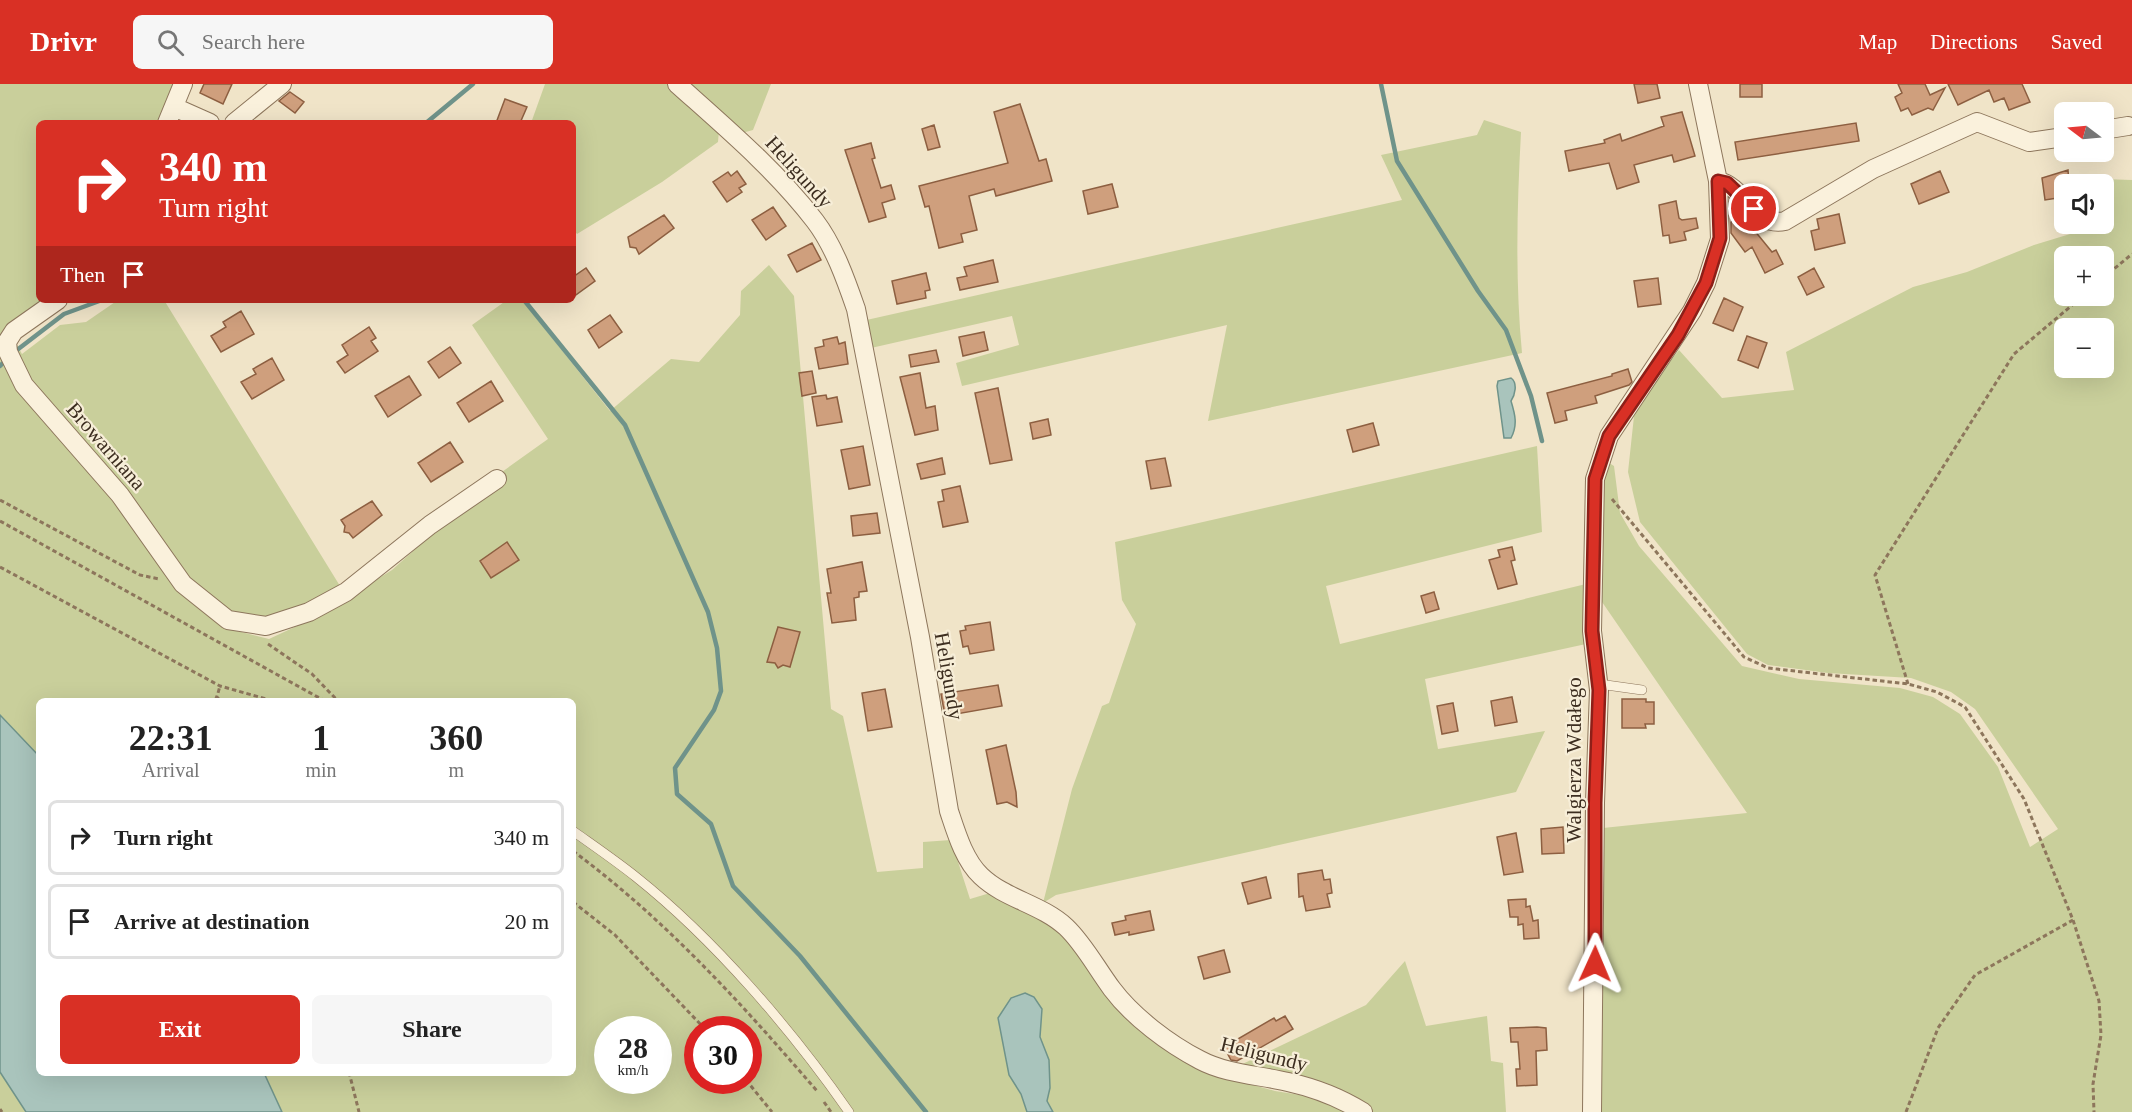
<!DOCTYPE html>
<meta charset="utf-8">
<style>
:root{--surface:#fff;--page:#f6f6f6;--text:#222;--muted:#767676;--line:#e0e0e0;--accent:#d93025}
body{margin:0;font-family:Georgia,serif;background:var(--page);color:var(--text);height:100vh;display:flex;flex-direction:column;font-size:22px;white-space:nowrap}
*{box-sizing:border-box;margin:0}
p{font-size:20px;color:var(--muted)}
.icon{flex:none;width:33px;height:33px;fill:none;stroke:currentColor;stroke-width:2;stroke-linecap:round;stroke-linejoin:round}
.map{position:relative;flex:1;overflow:hidden}
.drawer{position:absolute;left:36px;top:614px;width:540px;height:378px;display:flex;flex-direction:column;background:var(--surface);border-radius:9px;box-shadow:0 6px 24px #0002}
.drawer>*{flex:none}
.guide{position:absolute;left:36px;top:36px;width:540px;height:183px;border-radius:9px;box-shadow:0 6px 24px #0002;background:#d93025;color:#fff;overflow:hidden}
.needle{width:39px;rotate:286deg}
.fabs{position:absolute;left:2054px;top:18px;display:grid;gap:12px}
.fabs a{display:grid;place-items:center;width:60px;height:60px;border-radius:9px;background:var(--surface);box-shadow:0 6px 24px #0002;font-size:30px}
.speed{position:absolute;left:594px;top:932px;display:flex;gap:12px;font-size:30px;font-weight:700;text-align:center}
.speed>*{display:grid;place-content:center;width:78px;height:78px;border-radius:50%;background:var(--surface);box-shadow:0 6px 24px #0002;line-height:1}
.speed small{font-size:15px;font-weight:400}
.speed .limit{border:9px solid #d22;background:#fff;color:#111}
.pin{position:absolute;display:grid;place-items:center;width:51px;height:51px;color:#fff;margin:-26px;border:3px solid #fff;border-radius:50%;box-shadow:0 2px 6px #0007}
.me{position:absolute;width:66px;margin:-33px;rotate:1deg;stroke-linejoin:round;filter:drop-shadow(0 0 4px #0008)}
.turn{display:flex;align-items:center;gap:21px;height:126px;padding:0 24px;font-size:27px}
.turn .icon{width:78px;height:78px;stroke-width:2.5}
.turn b{display:block;font-size:42px;line-height:51px}
.then{display:flex;align-items:center;height:57px;padding:0 24px;background:#0003;gap:12px;font-size:22px}
.eta{display:flex;justify-content:space-evenly;align-items:center;height:102px;text-align:center}
.eta b{font-size:36px;font-weight:700;line-height:42px}
.action{display:flex;gap:12px;margin-top:auto;padding:12px 24px}
.action a{flex:1;height:69px;border-radius:9px;background:var(--accent);color:#fff;font-size:24px;font-weight:700;line-height:69px;text-align:center}
.action a+a{background:var(--page);color:var(--text)}
ul{padding:0;list-style:none}
li{display:flex;align-items:center;gap:18px;height:75px;margin:0 12px 9px;padding:0 12px;border:3px solid var(--line);border-radius:9px}
li div{flex:1}
li b{display:block;font-size:22px}
li em{font-style:normal}
header{display:flex;align-items:center;gap:36px;box-sizing:border-box;height:84px;padding:0 30px;background:var(--accent);color:#fff}
header strong{font-size:28px}
nav{display:flex;gap:33px;margin-inline-start:auto;font-size:21px}
.search{width:420px;height:54px;background:var(--page);display:flex;align-items:center;gap:15px;box-sizing:border-box;padding:0 21px;border-radius:9px;color:var(--muted);font-size:22px}
.map>svg:first-child{display:block}
.green{fill:#c9cf9b;fill-rule:evenodd}
.water{fill:#a9c4bc;stroke:#6f938a;stroke-width:1.5}
.lines{fill:none;stroke-linecap:round;stroke-linejoin:round}
.stream{stroke:#6f938a;stroke-width:4.5}
.building{fill:#cf9f7d;stroke:#8d5f41;stroke-width:1.5}
.service-casing{stroke:#8d765c;stroke-width:10}
.minor-casing{stroke:#8d765c;stroke-width:20}
.path{stroke:#8d765c;stroke-width:3;stroke-dasharray:4.5 3;stroke-linecap:butt}
.service{stroke:#faf1dc;stroke-width:9}
.minor{stroke:#faf1dc;stroke-width:18}
.route-casing{stroke:#8d1f18;stroke-width:15}
.route{stroke:#d93025;stroke-width:10}
.labels{text-anchor:middle;dominant-baseline:central;stroke-width:4.5;stroke-linejoin:round;paint-order:stroke}
.street-label{font-size:21px;fill:#3d2e20;stroke:#f7eed8}
</style>
<header>
<strong>Drivr</strong>
<div class="search"><svg class="icon" aria-label="search" viewBox="0 0 24 24"><circle cx="10" cy="10" r="6"/><path d="M15 15l6 6"/></svg>Search here</div>
<nav><a>Map</a><a>Directions</a><a>Saved</a></nav>
</header>
<div class="map">
<svg width="2132" height="1028" viewBox="0 0 2132 1028">
<rect width="100%" height="100%" fill="#f0e4c8"/>
<!-- green -->
<path class="green" d="M0 0H177L161 39H39V216H50L15 257 22 270 60 241 86 238 118 216H164L340 502 304 523 267 537 194 520 233 546 269 555 314 534 392 486 499 390 548 355 472 241 507 216H522L610 327 671 275 699 278 740 231 741 207 769 181 794 212 831 625 843 632 877 788 923 784V758L951 756 970 815 990 809 1028 827 1064 851 1204 987 1275 1007 1319 1014 1350 1028H282L264 989 573 988V616H39V672L0 631ZM608 945H658V996H608ZM698 945H748V996H698Z
M545 0H668L719 46 718 58 662 98 577 150 573 145V39H531Z
M684 0H771L753 46 742 49Z
M1484 36 1521 48C1517 122 1515 195 1522 269L1208 337 1227 241 962 302 956 279 1019 261 1012 232 871 264 862 237 1402 116 1381 71 1477 51Z
M2102 95 2132 96V1028H1600L1603 744 1747 729 1600 515 1601 419 1606 377 1614 382 1620 429 1639 462 1742 582 1799 595 1900 604 1933 613 1960 630 1998 683 2030 763 2058 745 1975 625 1951 608 1911 594 1828 589 1768 581 1747 570 1640 438 1628 388 1635 323 1679 266 1722 314 1794 306 1786 268 1913 203 1967 188 2034 161 2103 140 2107 136ZM2064 172H2103V212H2064ZM2064 244H2103V284H2064Z
M1537 362 1542 448 1326 502 1340 560 1586 500V560L1425 595 1438 665 1545 647 1516 708 1056 811 1043 819 1072 705 1102 622 1109 619 1136 540 1122 516 1115 458Z
M1405 877 1426 942 1487 932 1491 977 1503 979 1506 1028H1370L1232 985 1366 921Z
M0 988 26 1028H0Z"/>
<!-- water -->
<path class="water" d="M1511 294C1518 299 1515 311 1511 317 1515 330 1518 341 1511 354H1504L1497 302 1498 297Z
M0 631 39 672V988L264 989 282 1028H26L0 988Z
M1025 909 1034 913 1042 925 1040 953 1049 976 1050 1004 1047 1017 1053 1028H1027L1021 1010 1009 991 998 934 1011 914Z"/>
<g class="lines">
<!-- stream -->
<path class="stream" d="M1381 0 1397 77 1478 207 1506 246 1531 312 1542 357
M426 39 473 0
M524 216 625 341 708 528 717 564 721 607 714 626 675 684 677 710 711 740 733 802 800 872 926 1028
M17 266 64 230 102 216
M0 282 4 278"/>
</g>
<!-- building -->
<path class="building" d="M204 0H232L223 20 200 9Z
M1634 0H1657L1660 14 1638 19Z
M1740 0H1762V13H1740Z
M1898 0H1925L1930 11 1945 4 1933 26 1928 24 1912 31 1908 24 1901 27 1895 13 1902 9Z
M1948 0H2022L2030 18 2009 26 2004 14 1994 18 1989 6 1958 21Z
M290 8 304 18 295 29 279 17Z
M505 15 527 23 520 39H496Z
M1020 20 1039 77 1046 75 1052 97 996 112 994 105 969 112 977 146 961 150 963 158 939 164 929 122 925 123 919 102 1008 79 994 28Z
M1682 28 1695 72 1674 78 1672 71 1634 81 1639 98 1617 105 1609 79 1569 87 1565 67 1605 59 1604 56 1620 50 1622 57 1664 42 1661 33Z
M1856 39 1859 57 1738 76 1735 58Z
M934 41 940 63 928 66 922 45Z
M871 59 875 74 872 75 881 104 891 101 895 115 882 119 886 133 869 138 845 66Z
M2068 86 2069 100H2064V113L2045 116 2042 94Z
M737 87 746 100 739 104 742 108 727 118 713 98 728 88 731 92Z
M1940 87 1949 108 1919 120 1911 100Z
M1112 100 1118 123 1088 130 1083 107Z
M1676 117 1679 134 1682 136 1696 134 1698 144 1684 148 1686 156 1670 159 1669 151 1663 152 1659 121Z
M773 123 786 142 766 156 752 136Z
M1741 130 1772 168 1776 166 1783 180 1765 189 1752 163 1745 168 1731 149V138Z
M1839 130 1845 159 1815 166 1811 147 1819 145 1817 135Z
M664 131 674 144 639 170 636 164 630 163 628 153Z
M812 159 821 176 797 188 788 171Z
M993 176 998 198 960 206 957 194 967 192 964 183Z
M586 184 595 197 573 213V193Z
M1814 184 1824 203 1807 211 1798 193Z
M926 189 930 206 925 207 926 214 897 220 892 197Z
M1658 194 1661 220 1638 223 1634 197Z
M1724 214 1743 223 1733 247 1713 239Z
M241 227 254 250 221 268 211 252 226 243 223 238Z
M610 231 622 248 599 264 588 246Z
M369 243 376 254 371 257 378 267 345 289 337 278 348 271 342 261Z
M984 248 988 266 963 272 959 253Z
M1747 252 1767 259 1758 284 1738 276Z
M837 253 839 260 845 258 848 280 819 285 815 264 824 262 823 256Z
M450 263 461 279 439 294 428 278Z
M936 266 939 278 911 283 909 271Z
M272 274 284 296 252 315 241 298 256 290 253 285Z
M1628 285 1632 298 1629 301 1595 312 1597 319 1565 327 1567 336 1555 339 1547 309 1612 292V290Z
M812 287 816 309 802 312 799 289Z
M920 289 926 324 935 322 938 346 915 351 900 293Z
M409 292 421 311 388 333 375 312Z
M491 297 503 317 469 338 457 319Z
M998 304 1012 376 990 380 975 309Z
M826 311 827 315 837 313 842 338 817 342 812 313Z
M1048 335 1051 351 1033 355 1030 339Z
M1373 339 1379 361 1353 368 1347 346Z
M450 358 463 378 431 398 418 379Z
M863 362 870 401 849 405 841 366Z
M942 374 945 390 921 395 917 380Z
M1165 374 1171 402 1151 405 1146 377Z
M960 402 968 438 943 443 938 418 944 417 942 406Z
M372 417 382 431 353 454 349 449 344 448 345 442 341 436Z
M877 429 880 449 853 452 851 432Z
M507 458 519 476 491 494 480 477Z
M1512 463 1515 476 1511 477 1517 500 1498 505 1489 476 1500 473 1498 466Z
M862 478 867 507 859 508V513L854 514 856 536 832 539 827 509H831L827 485Z
M1434 508 1439 525 1426 529 1421 512Z
M990 538 994 566 970 570 968 562 963 563 960 547 966 546 965 542Z
M778 543 800 548 790 583 783 581 778 584 775 579 767 578Z
M998 601 1002 622 945 632 941 610Z
M885 605 892 643 868 647 862 609Z
M1512 613 1517 638 1495 642 1491 617Z
M1622 615H1646V618H1654V640H1645L1646 644H1622Z
M1453 619 1458 647 1442 650 1437 622Z
M1006 661 1016 708 1017 723 1007 718 997 720 986 666Z
M1563 743 1564 769 1542 770 1541 745Z
M1516 749 1523 788 1504 791 1497 753Z
M1322 786 1324 796 1330 795 1332 809 1327 810 1330 823 1306 827 1303 812 1299 813 1298 790Z
M1266 793 1271 814 1248 820 1242 799Z
M1526 815V823L1530 822 1533 837 1538 836 1539 854 1524 855 1523 840 1518 841V833H1510L1508 816Z
M1150 827 1154 846 1129 851V848L1115 851 1112 839 1126 836 1125 832Z
M1224 866 1230 888 1204 895 1198 873Z
M1285 932 1293 945 1237 977 1231 976 1224 963 1274 934 1276 937Z
M1537 943 1546 944 1547 966 1536 967 1537 1001 1517 1002 1516 985H1520L1518 958H1511L1510 944Z"/>
<g class="lines">
<!-- service casing -->
<g class="service-casing">
<path id="service" d="M1599 600 1642 606
M573 747C594 762 616 777 636 793 714 855 792 946 849 1028"/>
</g>
<!-- minor casing -->
<g class="minor-casing">
<path id="minor" d="M677 0C725 43 776 86 815 137 834 162 846 196 856 225L920 553 949 727C956 748 964 776 981 792 1005 815 1041 820 1066 843 1084 860 1097 885 1112 905 1133 933 1169 960 1200 976 1226 990 1259 991 1288 998 1315 1004 1339 1013 1363 1028
M174 23 210 39
M167 39 183 0
M234 39 282 0
M2103 46 2128 42
M1718 97C1745 102 1753 144 1785 137L1873 85 1977 38 2029 58 2064 53
M58 216 14 247 7 258 8 268 24 301 120 411 183 500 228 536 266 542 309 528 346 508 430 441 497 395
M1592 1028 1595 719 1599 606 1592 547 1595 395 1609 352 1692 227 1706 199 1720 155 1718 97 1698 0"/>
</g>
<!-- path -->
<path class="path" d="M2103 194 2132 170
M1612 415 1744 573 1768 584 1908 600 1937 608 1965 623 2024 715 2073 836 2099 917 2101 951 2093 1000 2094 1028
M0 416 140 491 159 495
M0 437 323 616
M0 483 220 602 270 616
M268 560 312 590 337 616
M1908 600 1875 491 2014 270 2083 212
M215 613 222 616
M216 616 220 602
M573 767C666 836 742 920 817 1007
M573 818 615 851 705 945
M349 988 359 1028
M746 996 772 1028
M824 1018 831 1028
M0 1025 2 1028
M1906 1028 1938 944 1975 891 2073 836"/>
<!-- service -->
<use href="#service" class="service"/>
<!-- minor -->
<use href="#minor" class="minor"/>
</g>
<g class="lines">
<!-- route casing -->
<g class="route-casing">
<path id="route" d="M1595 880V719L1599 606 1592 547 1595 395 1609 352 1678 251 1706 199 1720 154 1718 97 1727 99 1754 125"/>
</g>
<!-- route -->
<use href="#route" class="route"/>
</g>
<g class="labels">
<!-- street labels -->
<g class="street-label">
<text transform="translate(799 88) rotate(48)">Heligundy</text>
<text transform="translate(106 362) rotate(49)">Browarniana</text>
<text transform="translate(949 592) rotate(80)">Heligundy</text>
<text transform="translate(1574 676) rotate(-90)">Walgierza Wdałego</text>
<text transform="translate(1264 970) rotate(14)">Heligundy</text>
</g>
</g>
</svg>
<div class="fabs">
<a><svg class="needle" viewBox="-14 -14 28 28"><path d="M0-13l5 13h-10z" fill="#e53935"/><path d="M0 13l5-13h-10z" fill="#767676"/></svg></a>
<a><svg class="icon" aria-label="sound" viewBox="0 0 24 24"><path d="M4 9h4l5-4v14l-5-4H4zM17 9q2 3 0 6"/></svg></a>
<a>+</a>
<a>−</a>
</div>
<div class="speed"><div>28<small>km/h</small></div><div class="limit">30</div></div>
<div class="pin" style="left:1754px;top:125px;background:#d93025"><svg class="icon" aria-label="arrive" viewBox="0 0 24 24"><path d="M6 21V4h12l-3 4 3 4H6"/></svg></div>
<svg class="me" style="left:1595px;top:880px" viewBox="-20 -20 40 40"><path d="M0-17L14 15 0 8-14 15z" fill="#d93025" stroke="#fff" stroke-width="4"/></svg>
<div class="guide">
<div class="turn"><svg class="icon" aria-label="right" viewBox="0 0 24 24"><path d="M7 20v-9h11M14 6l5 5-5 5"/></svg><div><b>340 m</b>Turn right</div></div>
<div class="then">Then<svg class="icon" aria-label="arrive" viewBox="0 0 24 24"><path d="M6 21V4h12l-3 4 3 4H6"/></svg></div>
</div>
<section class="drawer">
<div class="eta">
<div><b>22:31</b><p>Arrival</p></div>
<div><b>1</b><p>min</p></div>
<div><b>360</b><p>m</p></div>
</div>
<ul>
<li><svg class="icon" aria-label="right" viewBox="0 0 24 24"><path d="M7 20v-9h11M14 6l5 5-5 5"/></svg><div><b>Turn right</b></div><em>340 m</em></li>
<li><svg class="icon" aria-label="arrive" viewBox="0 0 24 24"><path d="M6 21V4h12l-3 4 3 4H6"/></svg><div><b>Arrive at destination</b></div><em>20 m</em></li>
</ul>
<div class="action"><a>Exit</a><a>Share</a></div>
</section>
</div>
